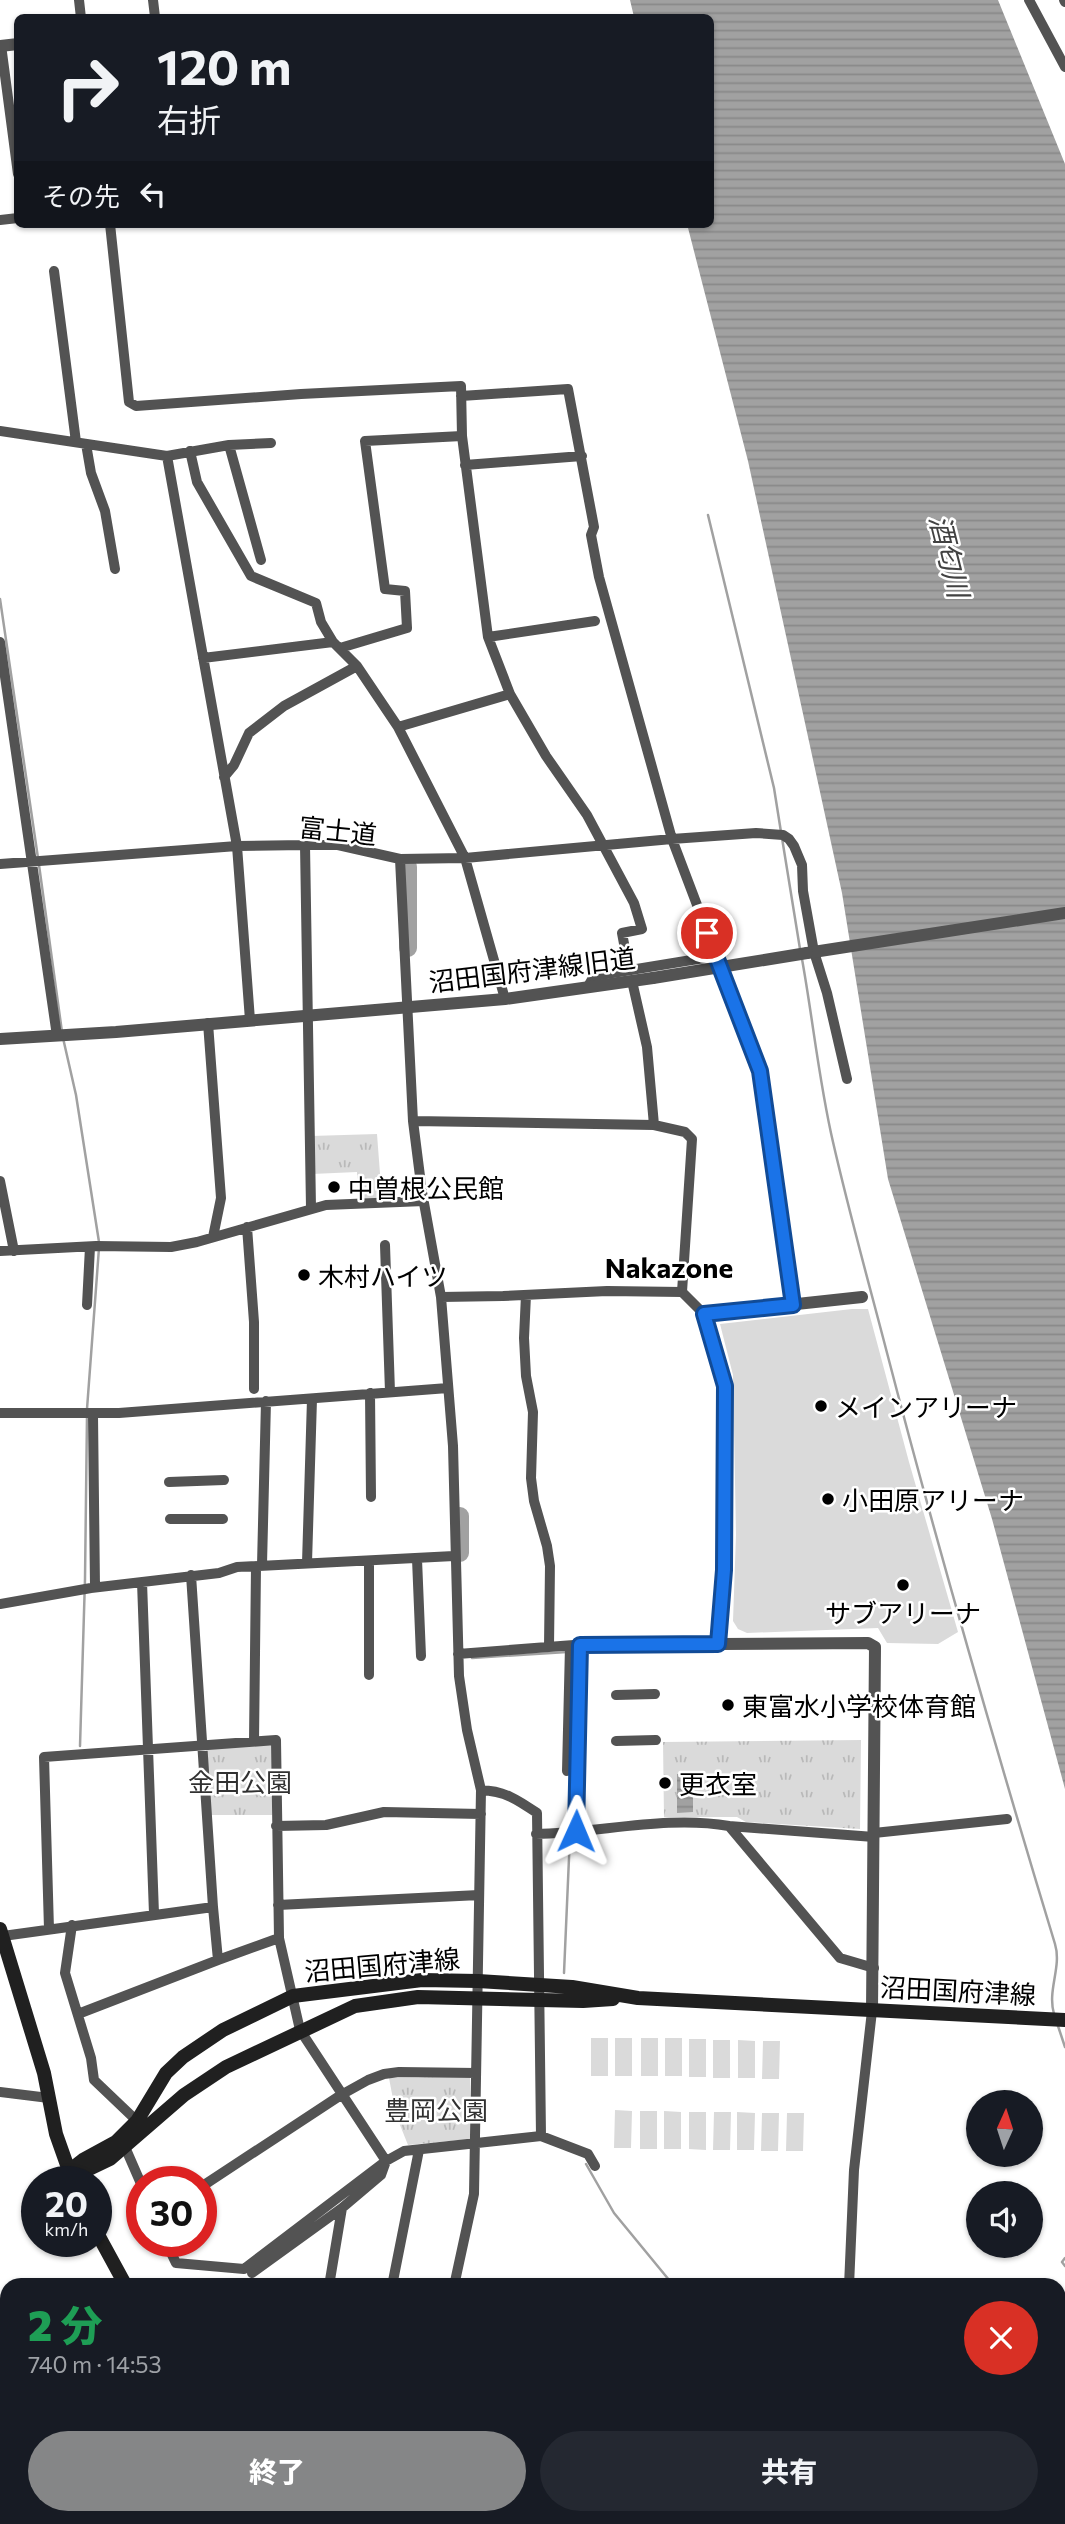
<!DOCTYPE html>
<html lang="ja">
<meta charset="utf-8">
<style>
:root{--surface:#171b24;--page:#242831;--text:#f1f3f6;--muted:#9ea1a6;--accent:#858687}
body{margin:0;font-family:Commissioner,"Noto Sans JP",sans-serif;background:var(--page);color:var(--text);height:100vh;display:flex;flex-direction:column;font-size:26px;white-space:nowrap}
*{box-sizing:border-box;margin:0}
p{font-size:23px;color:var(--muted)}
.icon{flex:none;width:38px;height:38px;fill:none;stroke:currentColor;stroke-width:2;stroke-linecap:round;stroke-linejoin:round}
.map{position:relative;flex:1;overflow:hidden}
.panel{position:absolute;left:0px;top:2278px;width:1066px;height:247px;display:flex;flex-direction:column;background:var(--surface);border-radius:21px 21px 0 0;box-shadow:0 2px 5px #0004}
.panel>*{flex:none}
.guide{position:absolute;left:14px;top:14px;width:700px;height:214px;border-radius:10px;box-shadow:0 2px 5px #0004;background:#171b24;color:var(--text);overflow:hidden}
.needle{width:46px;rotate:3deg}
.controls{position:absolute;left:966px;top:2090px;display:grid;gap:14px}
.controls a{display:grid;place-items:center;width:77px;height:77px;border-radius:50%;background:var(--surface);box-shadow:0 2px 5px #0004;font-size:35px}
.speed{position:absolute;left:21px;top:2166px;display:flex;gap:14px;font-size:35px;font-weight:700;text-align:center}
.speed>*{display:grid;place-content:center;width:91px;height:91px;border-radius:50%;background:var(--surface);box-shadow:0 2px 5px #0004;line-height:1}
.speed small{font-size:18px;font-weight:400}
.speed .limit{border:10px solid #d22;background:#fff;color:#111}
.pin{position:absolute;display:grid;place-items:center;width:60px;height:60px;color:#fff;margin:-30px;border:4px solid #fff;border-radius:50%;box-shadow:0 2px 7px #0007}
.me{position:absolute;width:77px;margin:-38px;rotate:1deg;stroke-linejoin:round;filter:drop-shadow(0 0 5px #0008)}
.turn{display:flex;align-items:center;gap:24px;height:147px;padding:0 28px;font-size:32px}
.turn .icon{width:91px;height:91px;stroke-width:2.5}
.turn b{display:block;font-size:49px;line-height:60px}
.then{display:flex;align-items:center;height:66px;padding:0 28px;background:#0003;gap:14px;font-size:26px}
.round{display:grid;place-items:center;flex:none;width:74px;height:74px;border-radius:37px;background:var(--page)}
.summary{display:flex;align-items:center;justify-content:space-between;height:119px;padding:0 28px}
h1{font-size:42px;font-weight:800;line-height:52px;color:#1e9e55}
.button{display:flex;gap:14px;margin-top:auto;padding:14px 28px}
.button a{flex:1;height:80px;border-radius:42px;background:var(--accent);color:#fff;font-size:28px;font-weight:800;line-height:80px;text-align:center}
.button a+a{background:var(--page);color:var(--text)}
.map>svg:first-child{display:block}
.park{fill:url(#park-tufts)}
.pitch{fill:#dadada}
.water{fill:url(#water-rules)}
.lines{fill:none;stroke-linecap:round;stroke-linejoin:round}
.stream{stroke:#a1a1a1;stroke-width:2.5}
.river{stroke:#a1a1a1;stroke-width:18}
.minor{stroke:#535353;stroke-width:10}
.tertiary{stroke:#535353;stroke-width:12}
.secondary{stroke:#202020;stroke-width:14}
.rail{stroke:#000;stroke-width:2.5;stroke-dasharray:10 3.5 2 3.5;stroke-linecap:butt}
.tertiary-bridge{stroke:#535353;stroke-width:12}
.route-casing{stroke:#114b97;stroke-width:18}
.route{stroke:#1a73e8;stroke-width:12}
.poi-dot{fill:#000;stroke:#fff;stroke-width:2.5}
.labels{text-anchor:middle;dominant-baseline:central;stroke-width:5;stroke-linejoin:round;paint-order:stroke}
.street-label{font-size:26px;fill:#000;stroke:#fff}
.poi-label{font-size:26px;fill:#000;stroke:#fff;text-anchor:start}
.park-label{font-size:26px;fill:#313131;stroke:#fff}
.water-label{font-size:28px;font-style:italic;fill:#424242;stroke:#fff}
.neighbourhood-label{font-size:28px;font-weight:bold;fill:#000;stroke:#fff}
</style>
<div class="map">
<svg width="1065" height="2524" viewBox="0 0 1065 2524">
<defs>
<pattern id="park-tufts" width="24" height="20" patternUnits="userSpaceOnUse" patternTransform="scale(1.75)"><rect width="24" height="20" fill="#dadada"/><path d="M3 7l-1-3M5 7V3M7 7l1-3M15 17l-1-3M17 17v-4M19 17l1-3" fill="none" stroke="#b9b9b9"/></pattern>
<pattern id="water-rules" width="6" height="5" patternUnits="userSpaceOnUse" patternTransform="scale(1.75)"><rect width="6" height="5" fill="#a1a1a1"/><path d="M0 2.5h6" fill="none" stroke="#898989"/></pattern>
</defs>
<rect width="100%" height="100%" fill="#fff"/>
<!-- park -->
<path class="park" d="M377 1134 382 1200 358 1201 357 1172 312 1174 311 1136Z
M861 1740 860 1829 746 1822 737 1817H664L663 1742Z
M273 1744 272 1815H210L206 1747Z
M470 2076V2139L408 2145 396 2115 389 2078Z"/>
<!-- pitch -->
<path class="pitch" d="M852 1309H868L909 1462 958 1632 938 1644 887 1643 878 1628 747 1633 738 1629 733 1621 736 1535 733 1375 720 1324Z
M591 2038H608V2076H591Z
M615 2038H632V2076H615Z
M641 2038H658V2076H641Z
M665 2038H682V2076H665Z
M689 2039H706V2077H689Z
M713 2040H730V2078H713Z
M738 2040 755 2041V2078H738Z
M763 2041H780L779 2079H762Z
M615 2110 632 2111 631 2148H614Z
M640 2111H657V2149H640Z
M664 2111 681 2112V2149H664Z
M689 2112H706V2150L689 2149Z
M714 2112H731L730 2150H713Z
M737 2112 755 2113 754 2150H737Z
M762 2113H779L778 2151H761Z
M787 2113H804L803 2151H786Z"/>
<!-- water -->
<path class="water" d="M630 0H998L1065 164V1789L992 1519 888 1179 842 893 748 461 687 224H710V18L634 17Z
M677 1774H693V1812L677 1813Z"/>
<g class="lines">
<!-- stream -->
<path class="stream" d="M708 515 774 788 781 832
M0 599 38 858
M782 838 800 949
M39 865 62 1032
M802 959C813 1020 819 1082 833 1142 849 1212 868 1280 886 1349 938 1549 995 1746 1055 1944 1062 1967 1047 1990 1054 2014
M63 1038 76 1095 99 1242
M87 1409 99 1248
M472 1658 567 1652
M573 1734 575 1674
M80 1746 85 1579 87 1416
M570 1829 572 1769
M564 1973 570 1835
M1057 2023 1065 2047
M586 2164 614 2213 674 2286
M1065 2258 1062 2262 1065 2266
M103 2518 104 2524
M689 2524V2518"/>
<!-- river -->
<path class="river" d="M408 867V948
M460 1553V1516"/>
<!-- minor -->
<path class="minor" d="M79 0 81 18
M1029 0 1065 67
M1064 0 1065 2
M152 18 155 17 153 0
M1 45 18 174
M0 220 18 218
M110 224 129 402 136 406 301 394 461 386 462 436 488 637 510 694 546 756 587 815 634 903 642 929 622 933 629 970
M54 271 76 442
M461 396 568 389 594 527 591 535 599 577 672 839 760 1071 793 1305
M0 431 167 456 237 846 250 1020
M86 444 91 473 105 511 115 569
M229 445 261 560
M190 451 197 482 251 576 316 603 321 622 333 642 357 666 398 727 465 858 505 999
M167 456 229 445 271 443
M465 465 582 456
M488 637 595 621
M0 642 57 1036
M340 648 407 628 405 591 385 589 365 441 462 436
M203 658 333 642
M398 727 510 694
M224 777 234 765 249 733 284 706 357 666
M305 845 311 1208
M400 859 413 1121 422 1192 441 1297 453 1446 459 1676 467 1730 481 1790 474 2194 454 2286
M0 864 237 846 305 845H338L400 859 465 858 672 839 756 833 783 835 789 839 794 846 802 865 803 891 814 952 827 993 847 1079
M632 981 647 1047 654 1125 685 1132 692 1139 682 1292
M587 988 594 976 716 956
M208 1023 221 1198 213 1237
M413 1121 654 1125
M0 1181 14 1251
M247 1227 254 1322V1389
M385 1245 390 1392
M0 1251 96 1246 171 1247 197 1242 326 1205 424 1201
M526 1295 524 1338 526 1376 533 1412 531 1478 534 1501 547 1546 550 1566 549 1646
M441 1297 503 1296 607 1291 682 1292 704 1314
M87 1305 90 1247
M370 1393 371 1497
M0 1413H119L448 1388
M93 1415 95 1587
M169 1482 224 1480
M170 1519H223
M417 1559 421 1656
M369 1562V1675
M307 1563 312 1399
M262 1565 266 1401
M191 1575 213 1907
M142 1582 154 1914
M0 1604 91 1588 219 1573 237 1567 454 1556
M458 1654 587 1644H718
M616 1695 655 1694
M254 1741 256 1566
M616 1741 656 1740
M567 1771 570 1646
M481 1790C505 1791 518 1800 537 1813L541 2136
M276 1826 326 1825 384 1812 481 1814
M729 1826 874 1837
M576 1831 580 1645
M874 1833 1007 1819
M536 1834C600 1833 666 1815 729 1826L840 1958 874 1968
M278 1905 479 1895
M72 1925 65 1973 91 2058 94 2080 137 2121
M49 1929 44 1757 276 1740 279 1938
M3 1936 213 1907 218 1960 279 1938 300 2030 386 2161 244 2269 176 2263 166 2242
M78 2014 218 1960
M0 2092 49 2098
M125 2147 142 2186
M201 2187 341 2095 368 2080 384 2074 399 2072 476 2073
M252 2273 342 2208 381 2175 386 2161 404 2151 541 2136 588 2154 595 2166
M329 2286 342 2208
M392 2286 419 2150
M849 2286 854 2170 872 2011
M0 2424 2 2423
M647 2518 674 2524
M985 2518 1060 2524
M416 2524 417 2518
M683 2524V2518
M749 2524 781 2518"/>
<!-- tertiary -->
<path class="tertiary" d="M0 46 18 44
M807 953 1065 913
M0 1039 116 1032 505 999 653 978
M862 1297 704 1314 725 1386 724 1570 718 1644 868 1643 875 1647 872 2011"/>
<!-- secondary -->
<path class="secondary" d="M0 1929 44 2073 56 2134 73 2182
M69 2171 83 2160 116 2142 137 2121 166 2073 183 2057 223 2030 293 1996 422 1980 478 1981 572 1987 638 1998 1065 2020
M70 2171 87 2170 110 2159 184 2095 226 2067 355 2006 418 1997 583 2001 613 1999
M96 2231 126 2286
M194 2518 195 2524"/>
<!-- rail -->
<path class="rail" d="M0 2340 7 2351
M132 2518 137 2524"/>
<!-- tertiary-bridge -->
<path class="tertiary-bridge" d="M653 978 807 953"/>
</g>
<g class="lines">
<!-- route casing -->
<g class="route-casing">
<path id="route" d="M576 1831 580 1645 718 1644 724 1570 725 1386 704 1314 793 1305 760 1071 707 933"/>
</g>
<!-- route -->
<use href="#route" class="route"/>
</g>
<!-- markers -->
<g class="poi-dot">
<circle cx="334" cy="1187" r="7"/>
<circle cx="304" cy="1275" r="7"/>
<circle cx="821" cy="1406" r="7"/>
<circle cx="828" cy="1499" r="7"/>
<circle cx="903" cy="1585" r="7"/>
<circle cx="728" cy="1705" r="7"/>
<circle cx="665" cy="1783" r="7"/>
</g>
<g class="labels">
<!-- street labels -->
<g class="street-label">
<text transform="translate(338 830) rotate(6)">富士道</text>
<text transform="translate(532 969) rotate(-7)">沼田国府津線旧道</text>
<text transform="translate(382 1964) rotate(-5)">沼田国府津線</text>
<text transform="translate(958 1990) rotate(3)">沼田国府津線</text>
</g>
<!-- poi labels -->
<g class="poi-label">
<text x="348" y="1187">中曽根公民館</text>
<text x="318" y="1275">木村ハイツ</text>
<text x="835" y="1406">メインアリーナ</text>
<text x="842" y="1499">小田原アリーナ</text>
<text x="903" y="1612" text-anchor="middle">サブアリーナ</text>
<text x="742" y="1705">東富水小学校体育館</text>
<text x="679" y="1783">更衣室</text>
</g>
<!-- park labels -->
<g class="park-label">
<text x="240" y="1781">金田公園</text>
<text x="436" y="2109">豊岡公園</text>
</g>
<!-- water labels -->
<g class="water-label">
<text transform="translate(950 556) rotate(76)">酒匂川</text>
</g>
<!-- neighbourhood labels -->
<g class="neighbourhood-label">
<text x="669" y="1267">Nakazone</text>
</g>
</g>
</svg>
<div class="controls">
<a><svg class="needle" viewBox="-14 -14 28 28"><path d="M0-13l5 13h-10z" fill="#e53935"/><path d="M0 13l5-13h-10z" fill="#9ea1a6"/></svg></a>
<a><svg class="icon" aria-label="sound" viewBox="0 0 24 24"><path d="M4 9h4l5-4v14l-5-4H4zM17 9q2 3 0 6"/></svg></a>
</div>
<div class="speed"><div>20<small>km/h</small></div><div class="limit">30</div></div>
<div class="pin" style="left:707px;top:933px;background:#d93025"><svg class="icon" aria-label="arrive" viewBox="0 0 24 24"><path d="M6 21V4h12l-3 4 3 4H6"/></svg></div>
<svg class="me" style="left:576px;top:1831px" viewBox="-20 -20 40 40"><path d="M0-17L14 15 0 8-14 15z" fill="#1a73e8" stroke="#fff" stroke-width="4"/></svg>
<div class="guide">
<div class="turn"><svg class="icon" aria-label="right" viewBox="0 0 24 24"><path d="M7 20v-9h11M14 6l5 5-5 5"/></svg><div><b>120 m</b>右折</div></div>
<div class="then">その先<svg class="icon" aria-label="left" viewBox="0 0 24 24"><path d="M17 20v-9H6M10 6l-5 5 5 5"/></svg></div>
</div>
<section class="panel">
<div class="summary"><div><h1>2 分</h1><p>740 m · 14:53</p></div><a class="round" style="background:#d93025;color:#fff"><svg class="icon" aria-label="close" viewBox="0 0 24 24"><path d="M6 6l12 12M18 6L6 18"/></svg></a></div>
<div class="button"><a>終了</a><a>共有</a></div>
</section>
</div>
